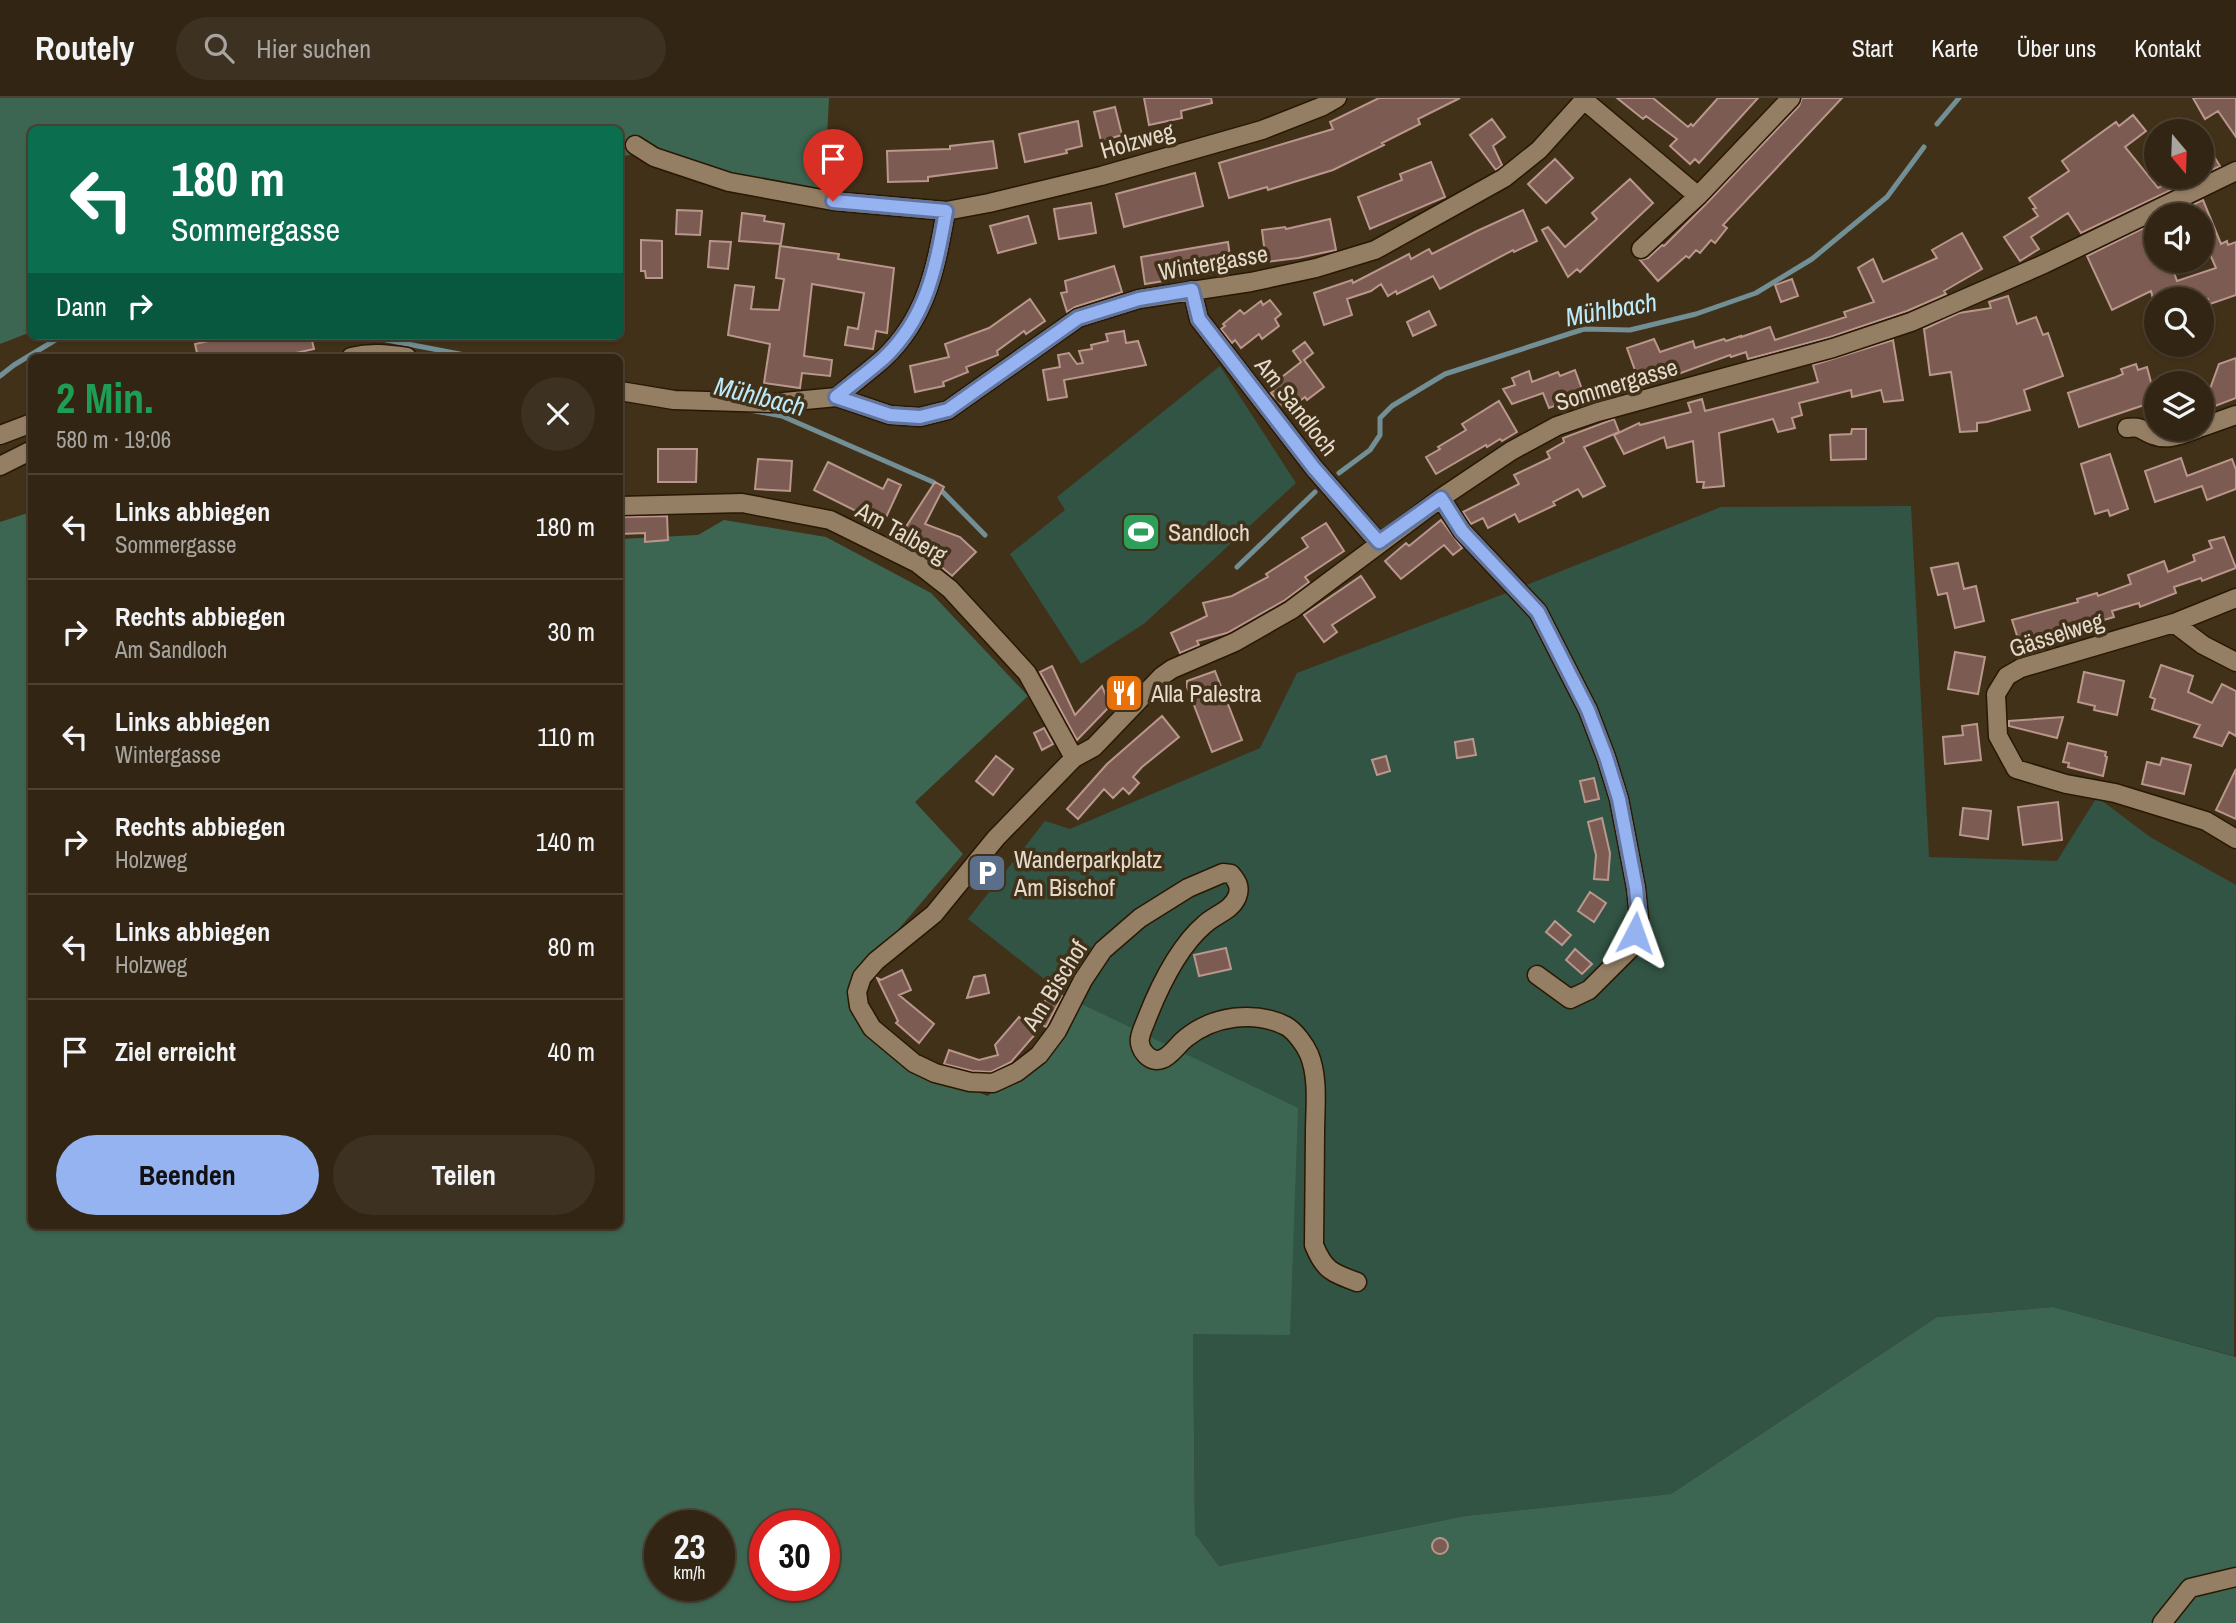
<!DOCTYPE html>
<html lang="de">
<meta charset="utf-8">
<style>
:root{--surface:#322513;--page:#3d3121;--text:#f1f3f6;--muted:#a8a5a0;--line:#4d4233;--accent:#95b2f1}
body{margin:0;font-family:"Archivo Narrow",sans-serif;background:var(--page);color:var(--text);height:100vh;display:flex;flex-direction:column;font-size:26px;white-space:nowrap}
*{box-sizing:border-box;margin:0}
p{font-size:23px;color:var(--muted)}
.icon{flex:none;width:38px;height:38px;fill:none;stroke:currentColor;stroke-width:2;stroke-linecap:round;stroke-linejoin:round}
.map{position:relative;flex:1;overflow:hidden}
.side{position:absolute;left:28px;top:256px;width:595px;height:875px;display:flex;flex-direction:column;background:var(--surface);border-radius:10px;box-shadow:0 2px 5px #0004,0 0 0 2px var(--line)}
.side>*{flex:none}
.guide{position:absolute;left:28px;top:28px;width:595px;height:214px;border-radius:10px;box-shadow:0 2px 5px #0004,0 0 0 2px var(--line);background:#0b6e4f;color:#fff;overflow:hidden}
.needle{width:46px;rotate:161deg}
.controls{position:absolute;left:2144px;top:21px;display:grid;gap:14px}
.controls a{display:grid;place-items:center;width:70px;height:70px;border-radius:50%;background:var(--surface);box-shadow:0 2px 5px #0004,0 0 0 2px var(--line);font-size:35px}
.speed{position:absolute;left:644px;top:1412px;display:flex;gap:14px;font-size:35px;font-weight:700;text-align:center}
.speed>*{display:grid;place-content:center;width:91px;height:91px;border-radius:50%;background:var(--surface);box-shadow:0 2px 5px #0004,0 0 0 2px var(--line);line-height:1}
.speed small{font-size:18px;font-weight:400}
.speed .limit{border:10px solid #d22;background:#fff;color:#111}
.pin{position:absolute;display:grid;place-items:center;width:60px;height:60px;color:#fff;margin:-72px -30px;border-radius:50% 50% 50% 0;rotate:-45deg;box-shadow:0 0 7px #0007}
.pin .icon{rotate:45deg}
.me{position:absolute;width:77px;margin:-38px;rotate:4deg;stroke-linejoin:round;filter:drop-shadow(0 0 5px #0008)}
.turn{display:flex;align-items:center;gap:24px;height:147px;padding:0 28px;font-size:32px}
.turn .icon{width:91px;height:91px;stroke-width:2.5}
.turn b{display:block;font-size:49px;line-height:60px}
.then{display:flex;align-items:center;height:66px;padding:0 28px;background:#0003;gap:14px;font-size:26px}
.round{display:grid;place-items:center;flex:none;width:74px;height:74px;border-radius:37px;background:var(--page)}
.head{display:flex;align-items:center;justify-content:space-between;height:119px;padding:0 28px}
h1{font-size:42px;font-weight:800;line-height:52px;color:#1e9e55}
.primary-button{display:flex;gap:14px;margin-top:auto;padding:14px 28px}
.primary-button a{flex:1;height:80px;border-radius:42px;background:var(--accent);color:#111;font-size:28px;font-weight:800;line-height:80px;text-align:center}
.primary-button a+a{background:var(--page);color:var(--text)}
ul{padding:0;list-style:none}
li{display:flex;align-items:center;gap:21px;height:105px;padding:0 28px;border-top:2px solid var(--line)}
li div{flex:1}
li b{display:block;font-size:26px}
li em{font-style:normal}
header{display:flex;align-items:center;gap:42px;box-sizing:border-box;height:98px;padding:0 35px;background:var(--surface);border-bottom:2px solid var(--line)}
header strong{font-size:33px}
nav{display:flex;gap:38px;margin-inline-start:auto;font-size:24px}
.search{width:490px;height:63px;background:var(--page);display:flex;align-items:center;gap:18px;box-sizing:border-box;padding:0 24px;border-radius:38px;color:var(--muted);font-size:26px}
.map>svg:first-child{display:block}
.green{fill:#325444}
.forest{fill:#3d6652;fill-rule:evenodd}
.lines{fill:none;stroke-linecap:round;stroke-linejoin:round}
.stream{stroke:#728f96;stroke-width:5}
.building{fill:#7c5c52;stroke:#ba978c;stroke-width:2}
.minor-casing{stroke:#291802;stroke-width:21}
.minor{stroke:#947f65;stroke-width:18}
.route-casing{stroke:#61749d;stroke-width:18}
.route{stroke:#95b2f1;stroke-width:12}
.labels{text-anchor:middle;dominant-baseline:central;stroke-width:7;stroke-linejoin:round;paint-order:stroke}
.street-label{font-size:24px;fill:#e4d9cb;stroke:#423119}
.poi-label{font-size:24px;fill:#e4d9cb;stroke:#423119;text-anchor:start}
.water-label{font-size:26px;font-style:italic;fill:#bceafa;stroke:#423119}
</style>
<header>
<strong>Routely</strong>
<div class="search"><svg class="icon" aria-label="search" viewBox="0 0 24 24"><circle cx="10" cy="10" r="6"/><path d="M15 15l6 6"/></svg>Hier suchen</div>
<nav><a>Start</a><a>Karte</a><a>Über uns</a><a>Kontakt</a></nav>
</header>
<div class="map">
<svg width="2236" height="1525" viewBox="0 0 2236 1525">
<rect width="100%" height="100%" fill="#423119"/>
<!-- green -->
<path class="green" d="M1220 268 1296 385 1145 525 1081 566 1010 456 1065 412 1057 399Z
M1911 408 1929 759 2057 763 2097 699 2150 739 2236 787 2234 1258 2053 1209 1937 1219 1671 1396 1465 1418 1219 1468 1195 1436 1193 1235 1067 899 968 821 1045 723 1070 731 1260 650 1297 575 1509 494 1721 409Z"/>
<!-- forest -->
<path class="forest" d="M0 0H829L824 98 644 54 620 59V32H32L31 234 0 246Z
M31 414 32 1127H620V441L698 437 724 422 826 439 931 495 1028 598 915 704 963 756 861 875 867 915 929 977 988 998 1041 943 1067 899 1298 1010 1290 1237 1193 1236 1195 1436 1219 1468 1465 1418 1671 1396 1937 1219 2053 1209 2236 1259V1525H0V424ZM660 1428H719V1488H660ZM765 1428H824V1488H765Z"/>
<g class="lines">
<!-- stream -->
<path class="stream" d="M1937 26 1959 0
M366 238 475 259
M0 278 14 267 62 238
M750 312 782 318 933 384 985 437
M1339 375 1370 352 1380 337V320L1392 308 1445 276 1584 231 1630 232 1696 216 1756 195 1812 161 1887 99 1924 49
M1237 469 1315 394"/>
</g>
<!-- building -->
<path class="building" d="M1144 0H1211L1212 5 1181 13 1182 20 1149 27Z
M1379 0H1460L1418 21 1420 26 1382 45 1384 47 1333 72 1268 92 1267 89 1229 100 1219 65 1333 31 1330 24Z
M1617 0H1653L1688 29 1691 26 1693 28 1718 0H1758L1699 65 1695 61 1690 66 1670 48 1677 41 1646 18 1643 21Z
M1802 0H1842L1723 127 1727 130 1715 145 1711 142 1700 155 1696 152 1689 160 1686 158 1658 183 1640 162 1648 160 1662 147 1664 148 1706 106 1799 8Z
M2193 0H2236V39L2218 13 2205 21Z
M1115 9 1122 37 1101 43 1094 14Z
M2133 17 2146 33 2125 49 2158 90 2178 79H2193L2194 81 2081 135 2068 115 2031 139 2039 151 2020 163 2004 139 2038 118 2033 111 2036 110 2029 100 2069 73 2062 63 2116 24 2119 28Z
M1492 21 1505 39 1493 48 1502 67 1496 72 1470 37Z
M1078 23 1082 48 1066 52 1067 55 1025 64 1019 36Z
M2202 39 2220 68 2202 77Z
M993 43 997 70 928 79V83L888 84 887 53 950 51V48Z
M1555 61 1573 80 1546 105 1528 86Z
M1431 64 1445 99 1370 131 1358 99 1402 82 1400 76Z
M1195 75 1203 108 1124 129 1116 96Z
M1630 81 1653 105 1580 174 1577 171 1568 179 1542 132 1548 129 1565 149 1597 121 1592 115Z
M2203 102 2221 146 2227 143 2228 147 2236 144V197L2210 206 2208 201H2153L2151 193 2112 212 2087 158 2156 124V163H2170L2177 183 2216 170 2202 138V117H2171Z
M1091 105 1096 135 1059 141 1054 111Z
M677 112 702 113 700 137 676 136Z
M1523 112 1537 143 1514 154 1513 152 1440 191 1433 178 1397 196 1396 193 1388 198 1381 186 1371 193 1347 201 1352 217 1324 227 1314 195 1352 182 1353 185 1409 156 1411 161 1429 151 1432 156 1477 133Z
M742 115 765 118 764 123 784 126 781 146 739 143Z
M1028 118 1036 145 998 155 990 128Z
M1330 121 1336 152 1298 160 1266 164 1262 132 1285 129 1286 131Z
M1962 135 1982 171 1944 193 1946 196 1907 213 1830 239 1748 261 1746 254 1731 259 1730 257 1670 279 1669 276 1640 286 1627 250 1654 241 1660 254 1693 243 1695 250 1724 241 1726 243 1741 238V239L1770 229 1775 242 1846 219 1844 214 1874 204 1858 170 1873 161 1883 184 1937 160 1932 152Z
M641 142 662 143V180H646L645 173H641Z
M710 143 731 144 728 171 708 169Z
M1228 144 1232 172 1145 186 1141 159Z
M780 148 839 156 838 161 894 170 887 235 876 233 873 251 845 247 848 229 858 231 864 195 812 186 804 258 832 262 830 278 802 275 800 290 764 285 770 246 728 237 735 187 754 189 751 211 779 212 784 181 776 180Z
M1114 168 1122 194 1075 209 1067 214 1061 195 1067 194 1065 183Z
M1792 181 1798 198 1781 204 1775 187Z
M2008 198 2017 226 2036 219 2043 237 2048 235 2063 278 2024 292 2030 312 1987 324 1977 325V333L1960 334 1951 274 1930 277 1924 231 1959 215 1991 210 1989 204Z
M1030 201 1045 223 1026 236 1024 233 997 253 998 257 966 269 968 274 943 284 944 288 915 294 910 268 949 259 945 246 989 230Z
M1270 202 1281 216 1275 221 1279 228 1262 241 1259 236 1241 250 1235 242 1232 245 1221 231 1225 228 1223 226 1240 212 1244 216 1261 203 1263 207Z
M1429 213 1436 227 1413 238 1407 224Z
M1124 233 1126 245 1138 243 1146 267 1064 282 1067 299 1048 302 1043 272 1060 269 1058 257 1069 255 1077 266 1083 265 1079 253 1092 251 1091 247 1108 243 1106 236Z
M231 238H311L314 251 278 259H198L195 246Z
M1893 242 1903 302 1884 304 1881 292 1852 299 1851 292 1799 305 1802 317 1792 320 1795 330 1778 334 1773 321 1719 335 1724 388 1703 390 1704 384H1697L1693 343 1667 350 1664 339 1624 356 1614 337 1639 325 1640 327 1691 314 1688 305 1702 301 1705 313 1818 284 1813 267Z
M1305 244 1313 255 1304 262 1324 289 1307 302 1305 299 1287 313 1271 295 1273 293 1269 289 1301 264 1293 253Z
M2236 260V300L2202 313 2219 266Z
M2136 266 2138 272 2147 269 2156 303 2079 329 2068 295 2116 279 2123 276 2121 271Z
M1575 272 1584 297 1549 310 1543 295 1512 306 1503 291 1515 287 1512 280 1529 273 1532 284 1558 274 1560 278Z
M1499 303 1517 334 1502 343 1500 341 1487 349 1486 347 1436 376 1426 359 1440 351 1438 349 1466 332 1462 326Z
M1614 321 1619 334 1584 349 1605 388 1583 399 1578 391 1553 404 1555 407 1519 424 1515 416 1488 430 1483 420 1471 426 1463 414 1519 386 1514 377 1550 360 1547 354 1564 344 1563 340Z
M1852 331H1866V361L1831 362 1830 337 1851 336Z
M658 351H697L696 384H658Z
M2110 356 2128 411 2110 418 2108 412 2095 416 2081 366Z
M2181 360 2187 378 2232 361 2236 372V391L2207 402 2202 388 2155 404 2145 373Z
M758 361 792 363 790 393 755 391Z
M828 364 883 391 888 381 901 387 882 428 870 420 814 392Z
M935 384 944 389 925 426 960 439 976 454 952 478 913 445 900 438Z
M667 418 668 442 645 444V435L620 436V419Z
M1441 422 1462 450 1453 457 1444 447 1401 481 1385 463 1406 445 1409 448Z
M1326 425 1344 453 1305 479 1309 484 1285 502 1227 535 1197 543 1199 547 1180 555 1171 535 1207 518 1203 505 1232 498 1268 479 1266 476 1308 449 1302 440Z
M2224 439 2236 470 2202 483 2201 480 2174 489 2176 495 2140 509 2139 505 2112 513 2114 519 2041 540 2042 543 2021 550 2012 522 2078 504 2077 501 2097 495 2098 498 2131 486 2128 477 2164 463 2168 474 2195 463 2193 457 2212 450 2209 443Z
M1958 465 1964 491 1976 488 1984 523 1955 530 1947 495 1938 497 1931 470Z
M1361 478 1375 499 1332 527 1337 534 1324 544 1304 517Z
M1955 554 1985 559 1978 596 1948 591Z
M2161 567 2193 578 2188 594 2212 605 2222 586 2236 593V638L2229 634 2222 648 2194 639 2200 627 2152 611 2155 601 2150 599Z
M1052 568 1075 617 1102 588 1110 608 1077 642 1040 574Z
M1215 573 1242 642 1212 654 1187 589V583Z
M2084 574 2124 583 2117 617 2094 612 2095 608 2078 604Z
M1162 618 1179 639 1142 669 1133 679 1139 685 1129 696 1123 690 1113 700 1104 691 1078 721 1067 711 1107 666Z
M2063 619 2057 640 2009 628V623Z
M1977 626 1981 662 1945 666 1943 639 1963 637 1962 628Z
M1044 630 1053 646 1042 652 1034 635Z
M1473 641 1476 657 1457 660 1455 644Z
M2068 645 2106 654 2105 658 2107 659 2103 678 2068 669 2069 665 2063 664Z
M996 658 1013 671 993 697 976 683Z
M1386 658 1390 673 1377 677 1372 662Z
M2162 660 2191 667 2184 696 2142 686 2147 664 2160 667Z
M2236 671V721L2216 712Z
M1594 680 1599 701 1585 704 1580 683Z
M2058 704 2062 742 2023 747 2018 709Z
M1963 710 1991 713 1988 741 1960 737Z
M1602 720 1610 755 1608 782 1594 781 1596 757 1588 724Z
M1590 794 1606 805 1594 824 1578 813Z
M1555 823 1571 837 1562 847 1546 834Z
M1226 850 1231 871 1199 878 1194 857Z
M1575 851 1592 866 1582 876 1566 862Z
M902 872 911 892 899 897 934 926 919 945 896 925 898 923 877 880 881 882Z
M985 877 989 895 967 900 974 879Z
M1051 892 1062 898 1046 929 1034 923Z
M1019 919 1037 934 1011 964 991 974 972 973 944 966 949 952 979 962 998 957 995 947Z
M1432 1448a8 8 0 1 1 16 0a8 8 0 1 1-16 0Z"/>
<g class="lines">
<!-- minor casing -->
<g class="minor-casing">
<path id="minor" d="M1584 2 1698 98
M635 47 654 59 729 84 833 103 946 113 989 105 1101 78 1262 32 1323 8 1337 0
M1641 151 1698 98 1791 0
M1192 192 1199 221 1314 370 1379 445
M351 259C371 254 387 256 407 259
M620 293 674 302 773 305 837 299 890 317 920 319 948 312 1078 220 1139 201 1251 184 1316 170 1375 152 1504 80 1539 52 1586 0
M837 299C852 286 868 274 883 261 927 220 936 169 946 113
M2202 329 2236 317
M2127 330C2142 328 2140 332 2153 337 2167 343 2183 336 2197 331
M0 337 32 325
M0 368 32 352
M1441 400 1462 433 1538 514 1588 612 1606 659 1619 701 1636 790 1639 820 1630 851 1589 892 1570 901 1537 877
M620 408 742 405 830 422 917 465 950 491 1027 575 1074 660
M2236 500 2174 525 2021 570 2007 578 1996 596 1998 638 2016 671 2066 686 2115 695 2206 723 2236 741
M2174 525 2203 547 2236 564
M1357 1184C1332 1175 1324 1172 1314 1147 1314 1110 1315 1072 1315 1035 1315 1010 1319 980 1309 956 1305 947 1295 933 1286 928 1254 912 1213 918 1186 940 1178 946 1171 958 1162 961 1150 966 1138 951 1140 940 1141 933 1145 926 1147 920 1160 887 1178 849 1205 826 1216 816 1231 813 1237 799 1241 789 1237 783 1231 776L1223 775 1188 790 1140 820 1103 852 1083 882 1057 933 1039 957 1017 974 993 985 970 984 935 975 914 965 872 930 859 908 857 894 862 879 876 863 934 816 996 740 1074 660 1094 649 1162 578 1172 571 1235 544 1291 512 1441 400 1511 353 1557 328 1598 314 1833 250 1911 224 2044 166 2236 73
M2162 1525 2190 1490 2236 1479"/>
</g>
<!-- minor -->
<use href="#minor" class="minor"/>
</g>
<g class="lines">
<!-- route casing -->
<g class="route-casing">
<path id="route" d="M833 103 946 113C936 169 927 220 883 261 868 274 852 286 836 299L890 317 920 319 948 312 1078 220 1139 201 1192 192 1199 221 1314 370 1379 444 1441 400 1462 433 1538 514 1588 612 1606 659 1619 701 1636 790 1639 820 1635 835"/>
</g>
<!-- route -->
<use href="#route" class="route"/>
</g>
<!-- icons -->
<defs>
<g id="stadium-square" transform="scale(2.0125)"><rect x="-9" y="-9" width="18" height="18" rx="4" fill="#2e9e5b" stroke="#423119"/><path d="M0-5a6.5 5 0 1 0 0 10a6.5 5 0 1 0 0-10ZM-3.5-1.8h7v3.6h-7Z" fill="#fff"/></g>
<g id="restaurant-square" transform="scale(2.0125)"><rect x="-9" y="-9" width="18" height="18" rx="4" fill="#e8710a" stroke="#423119"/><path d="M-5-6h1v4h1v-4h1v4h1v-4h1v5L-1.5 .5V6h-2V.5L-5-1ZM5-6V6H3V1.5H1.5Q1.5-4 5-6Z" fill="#fff"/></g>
<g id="parking-square" transform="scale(2.0125)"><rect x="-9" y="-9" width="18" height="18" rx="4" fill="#5c6f8a" stroke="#423119"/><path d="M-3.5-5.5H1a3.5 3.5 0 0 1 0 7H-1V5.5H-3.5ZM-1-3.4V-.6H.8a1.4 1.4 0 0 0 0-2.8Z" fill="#fff"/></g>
</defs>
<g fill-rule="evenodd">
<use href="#stadium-square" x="1141" y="434"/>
<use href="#restaurant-square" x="1124" y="595"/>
<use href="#parking-square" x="987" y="775"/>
</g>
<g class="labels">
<!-- street labels -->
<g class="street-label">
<text transform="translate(1137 42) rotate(-16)">Holzweg</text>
<text transform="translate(1213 164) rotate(-10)">Wintergasse</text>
<text transform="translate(1616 286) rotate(-17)">Sommergasse</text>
<text transform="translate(1297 308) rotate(52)">Am Sandloch</text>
<text transform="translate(902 434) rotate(29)">Am Talberg</text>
<text transform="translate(2056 536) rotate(-18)">Gässelweg</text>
<text transform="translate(1054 887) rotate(-58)">Am Bischof</text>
</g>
<!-- poi labels -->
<g class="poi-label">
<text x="1168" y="434">Sandloch</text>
<text x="1151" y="595">Alla Palestra</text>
<text x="1014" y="761">Wanderparkplatz<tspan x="1014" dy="28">Am Bischof</tspan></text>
</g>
<!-- water labels -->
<g class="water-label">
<text transform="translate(1611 211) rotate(-10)">Mühlbach</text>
<text transform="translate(760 298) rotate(14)">Mühlbach</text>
</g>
</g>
</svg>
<div class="controls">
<a><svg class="needle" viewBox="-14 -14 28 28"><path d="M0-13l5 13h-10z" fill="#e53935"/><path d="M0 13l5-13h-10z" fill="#a8a5a0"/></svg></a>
<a><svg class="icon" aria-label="sound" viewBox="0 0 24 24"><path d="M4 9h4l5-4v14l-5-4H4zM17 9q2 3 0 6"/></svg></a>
<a><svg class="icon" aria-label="search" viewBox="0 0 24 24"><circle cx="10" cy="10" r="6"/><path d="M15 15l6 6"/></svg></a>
<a><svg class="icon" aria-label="layers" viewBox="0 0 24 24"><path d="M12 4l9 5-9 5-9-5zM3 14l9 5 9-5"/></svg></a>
</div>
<div class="speed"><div>23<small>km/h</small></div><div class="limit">30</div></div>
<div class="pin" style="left:833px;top:103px;background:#d93025"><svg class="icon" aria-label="arrive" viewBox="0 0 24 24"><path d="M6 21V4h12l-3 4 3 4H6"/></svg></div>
<svg class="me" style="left:1635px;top:835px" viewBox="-20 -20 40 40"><path d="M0-17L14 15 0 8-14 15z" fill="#95b2f1" stroke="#fff" stroke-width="4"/></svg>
<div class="guide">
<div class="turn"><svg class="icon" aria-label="left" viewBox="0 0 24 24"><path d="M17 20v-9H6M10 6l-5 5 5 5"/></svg><div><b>180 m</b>Sommergasse</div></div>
<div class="then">Dann<svg class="icon" aria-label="right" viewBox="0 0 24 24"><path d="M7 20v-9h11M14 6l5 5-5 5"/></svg></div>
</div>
<section class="side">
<div class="head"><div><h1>2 Min.</h1><p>580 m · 19:06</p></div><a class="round"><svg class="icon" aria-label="close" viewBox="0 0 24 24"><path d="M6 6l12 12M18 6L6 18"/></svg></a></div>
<ul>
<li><svg class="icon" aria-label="left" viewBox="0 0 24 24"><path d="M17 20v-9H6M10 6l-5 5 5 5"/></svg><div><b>Links abbiegen</b><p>Sommergasse</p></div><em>180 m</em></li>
<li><svg class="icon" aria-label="right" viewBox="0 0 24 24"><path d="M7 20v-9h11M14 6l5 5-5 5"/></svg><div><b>Rechts abbiegen</b><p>Am Sandloch</p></div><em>30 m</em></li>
<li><svg class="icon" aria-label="left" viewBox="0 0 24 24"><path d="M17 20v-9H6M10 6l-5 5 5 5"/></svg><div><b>Links abbiegen</b><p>Wintergasse</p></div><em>110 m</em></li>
<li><svg class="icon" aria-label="right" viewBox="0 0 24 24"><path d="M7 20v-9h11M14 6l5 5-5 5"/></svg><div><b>Rechts abbiegen</b><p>Holzweg</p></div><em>140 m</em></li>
<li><svg class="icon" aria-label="left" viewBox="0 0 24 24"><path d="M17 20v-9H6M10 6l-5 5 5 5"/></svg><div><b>Links abbiegen</b><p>Holzweg</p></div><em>80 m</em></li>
<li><svg class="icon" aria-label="arrive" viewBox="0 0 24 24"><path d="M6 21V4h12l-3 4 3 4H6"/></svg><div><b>Ziel erreicht</b></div><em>40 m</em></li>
</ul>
<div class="primary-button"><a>Beenden</a><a>Teilen</a></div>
</section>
</div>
